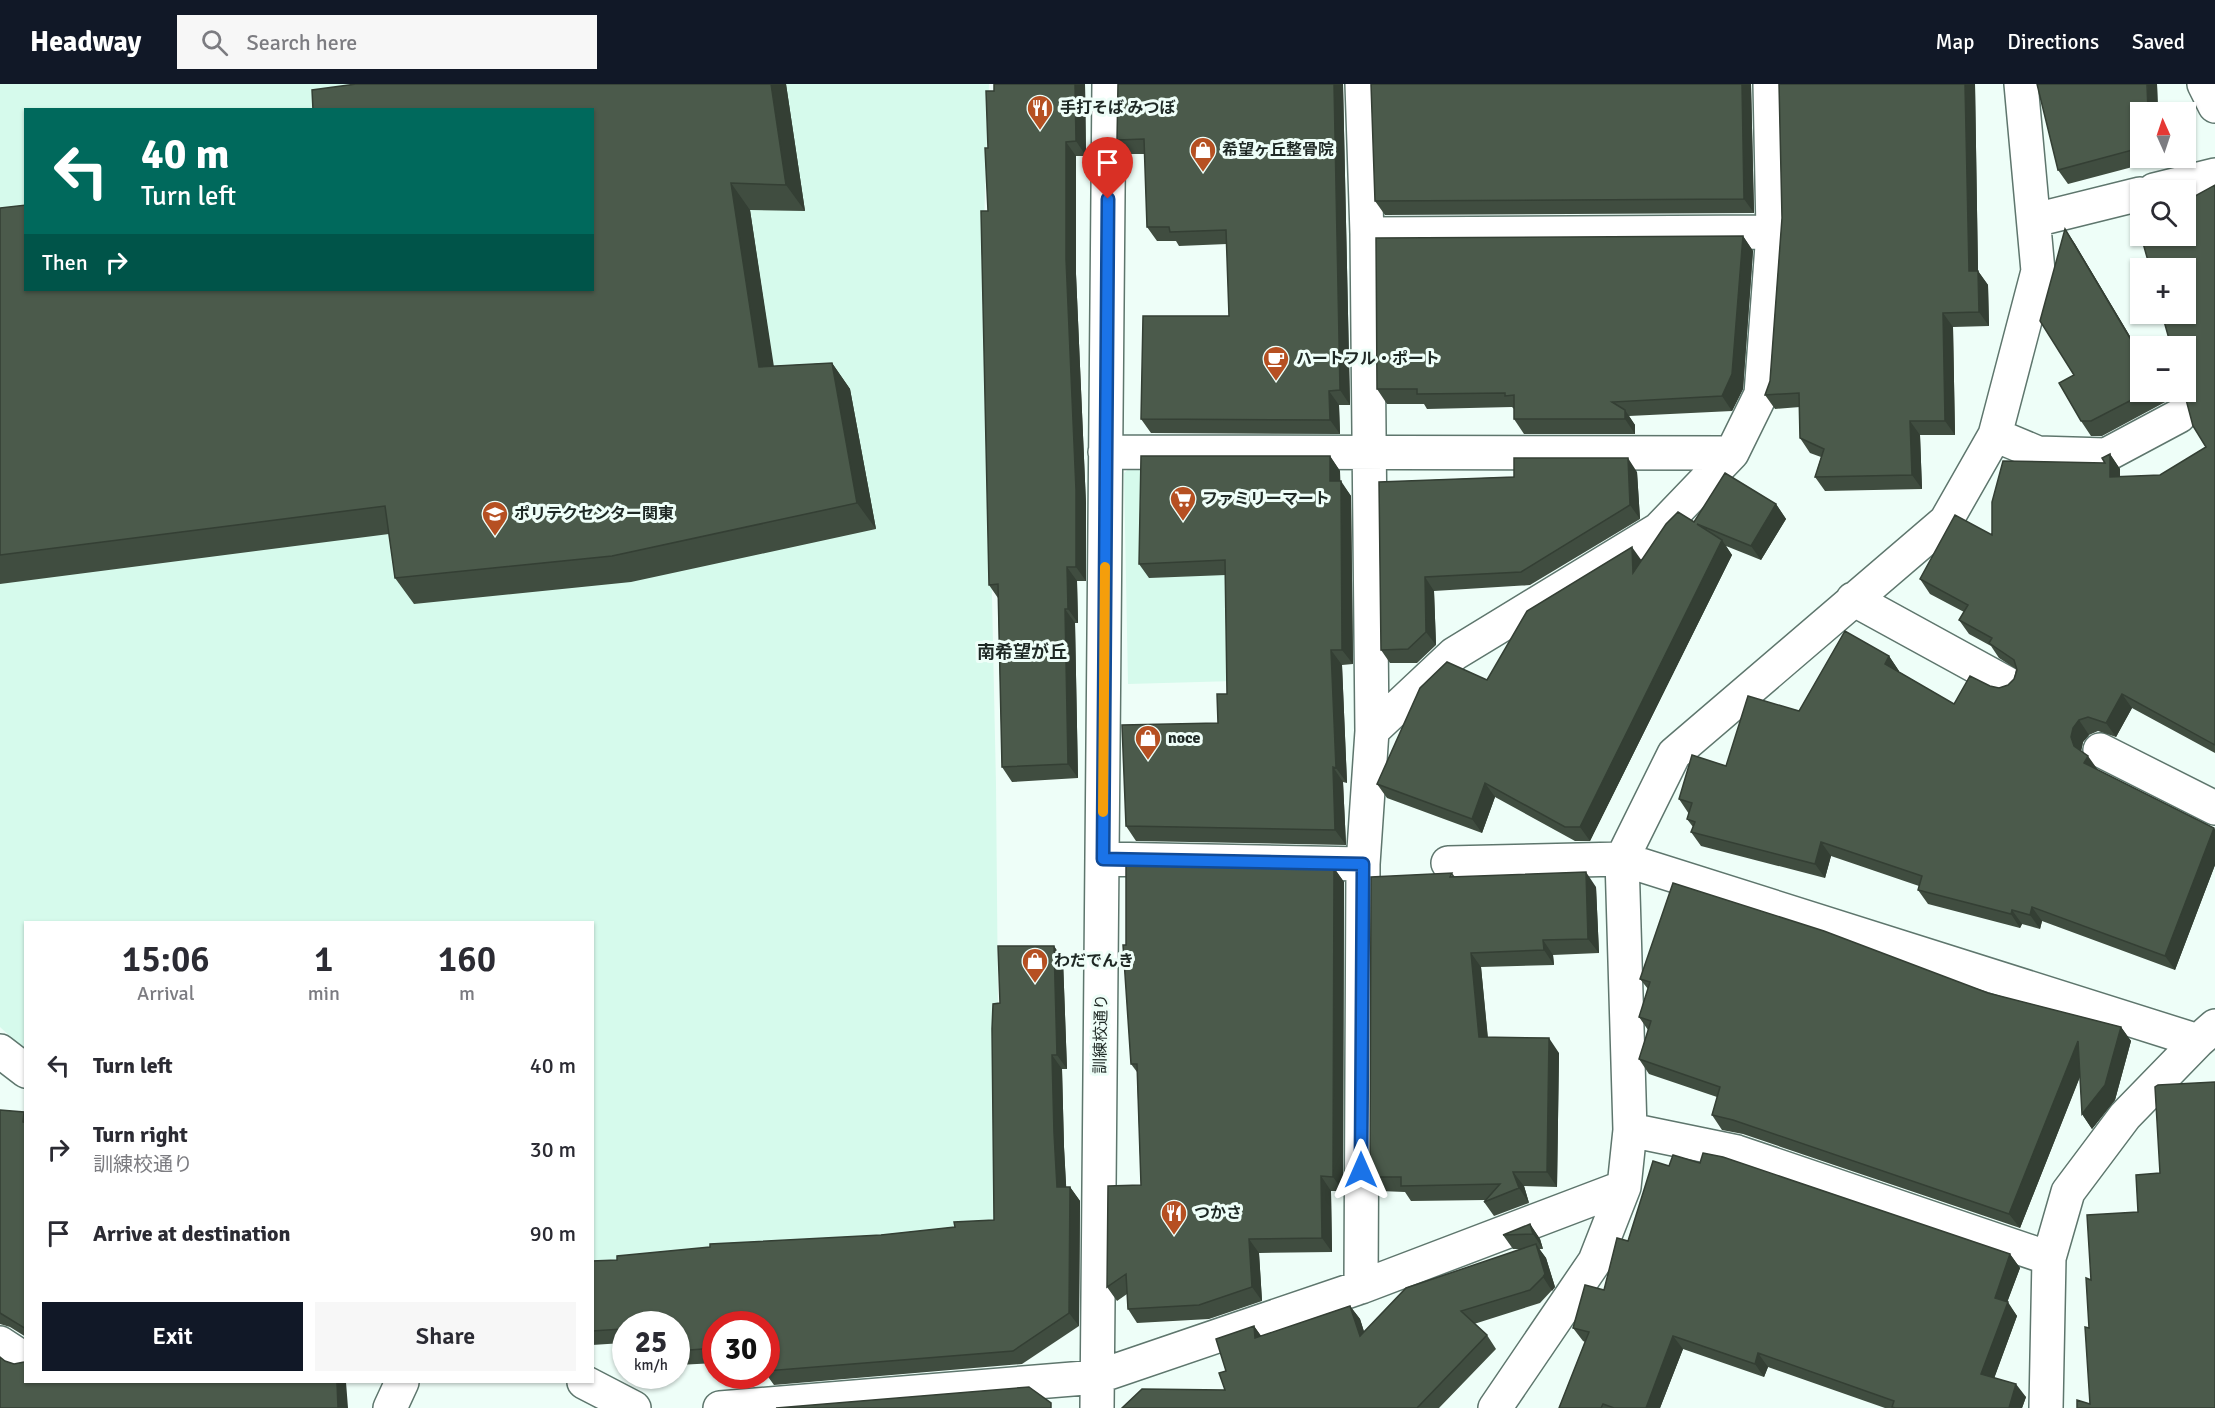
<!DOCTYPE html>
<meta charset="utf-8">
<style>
:root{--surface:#fff;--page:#f7f7f7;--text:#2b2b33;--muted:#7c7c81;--accent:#111827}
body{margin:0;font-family:Signika,"Noto Sans JP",sans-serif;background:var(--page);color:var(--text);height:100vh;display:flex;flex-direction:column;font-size:22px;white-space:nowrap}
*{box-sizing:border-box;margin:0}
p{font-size:20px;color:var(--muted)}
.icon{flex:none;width:33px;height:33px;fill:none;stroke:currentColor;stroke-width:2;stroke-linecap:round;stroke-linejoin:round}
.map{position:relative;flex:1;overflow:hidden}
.panel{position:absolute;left:24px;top:837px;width:570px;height:462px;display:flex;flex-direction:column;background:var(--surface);border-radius:0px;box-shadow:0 2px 4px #0004}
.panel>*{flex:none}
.banner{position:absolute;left:24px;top:24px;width:570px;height:183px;border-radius:0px;box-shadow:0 2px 4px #0004;background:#00695c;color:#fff;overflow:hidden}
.needle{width:39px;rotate:357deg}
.fabs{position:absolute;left:2130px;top:18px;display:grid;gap:12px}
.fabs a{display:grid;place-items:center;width:66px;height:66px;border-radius:0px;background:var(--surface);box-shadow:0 2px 4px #0004;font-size:30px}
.speed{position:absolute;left:612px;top:1227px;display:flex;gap:12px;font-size:30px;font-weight:700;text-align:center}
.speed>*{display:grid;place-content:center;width:78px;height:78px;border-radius:50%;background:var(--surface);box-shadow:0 2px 4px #0004;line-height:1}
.speed small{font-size:15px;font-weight:400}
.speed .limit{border:9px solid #d22;background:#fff;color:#111}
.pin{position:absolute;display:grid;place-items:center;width:51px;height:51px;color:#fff;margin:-62px -26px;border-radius:50% 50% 50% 0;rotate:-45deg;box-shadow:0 0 6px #0007}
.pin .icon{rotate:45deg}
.me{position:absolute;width:66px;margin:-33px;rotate:0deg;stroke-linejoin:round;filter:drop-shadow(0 0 4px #0008)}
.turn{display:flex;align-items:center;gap:21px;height:126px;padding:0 18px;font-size:27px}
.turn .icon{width:78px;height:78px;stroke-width:2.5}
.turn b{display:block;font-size:42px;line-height:51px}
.then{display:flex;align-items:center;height:57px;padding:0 18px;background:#0003;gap:12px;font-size:22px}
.eta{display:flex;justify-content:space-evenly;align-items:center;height:102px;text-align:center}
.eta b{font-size:36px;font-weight:600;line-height:42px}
.primary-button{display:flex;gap:12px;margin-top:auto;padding:12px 18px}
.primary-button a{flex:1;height:69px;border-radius:0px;background:var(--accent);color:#fff;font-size:24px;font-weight:600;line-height:69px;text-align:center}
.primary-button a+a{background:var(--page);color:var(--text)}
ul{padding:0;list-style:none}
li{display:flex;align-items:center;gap:18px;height:84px;padding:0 18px}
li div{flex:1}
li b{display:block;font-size:22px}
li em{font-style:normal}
header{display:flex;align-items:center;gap:36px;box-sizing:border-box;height:84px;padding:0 30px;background:var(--accent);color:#fff}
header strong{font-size:28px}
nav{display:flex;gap:33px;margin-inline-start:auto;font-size:21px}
.search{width:420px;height:54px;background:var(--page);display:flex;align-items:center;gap:15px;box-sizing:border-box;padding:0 21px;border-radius:0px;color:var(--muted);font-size:22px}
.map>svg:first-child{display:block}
.built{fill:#d6faec;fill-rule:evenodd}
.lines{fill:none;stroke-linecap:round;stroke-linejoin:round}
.minor-casing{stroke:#5e766d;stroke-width:36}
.minor{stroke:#fff;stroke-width:33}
.wall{fill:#404d40}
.shaded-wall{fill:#343f34}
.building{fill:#4b5a4b;stroke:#343f34;stroke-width:1.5}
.route-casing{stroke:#114b97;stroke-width:15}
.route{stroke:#1a73e8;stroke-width:10}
.slow{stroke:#f59e0b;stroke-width:10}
.labels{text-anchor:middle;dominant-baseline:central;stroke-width:6;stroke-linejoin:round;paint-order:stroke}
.poi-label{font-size:16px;font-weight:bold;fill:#1e2824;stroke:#eefef8;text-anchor:start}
.street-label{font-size:16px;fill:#1e2824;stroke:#eefef8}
.neighbourhood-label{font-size:18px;font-weight:bold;fill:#1e2824;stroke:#eefef8}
</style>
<header>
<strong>Headway</strong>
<div class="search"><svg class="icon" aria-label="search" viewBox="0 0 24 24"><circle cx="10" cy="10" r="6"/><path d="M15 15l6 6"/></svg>Search here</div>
<nav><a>Map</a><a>Directions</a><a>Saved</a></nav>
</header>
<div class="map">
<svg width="2215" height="1324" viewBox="0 0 2215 1324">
<rect width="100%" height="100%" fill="#eefef8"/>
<!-- built -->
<path class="built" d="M0 0H989L984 138 996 700 1000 1147 593 1183 592 838H26L25 966 0 943ZM26 26H592V206H26Z
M1229 377 1235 597 1128 600 1124 389 1136 379Z"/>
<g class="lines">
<!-- minor casing -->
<g class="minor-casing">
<path id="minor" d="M2204 0 2215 22
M2154 106 2215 91
M2035 136 2140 110
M1367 150 1773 148
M1995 351 2038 369 2106 371 2179 332
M1105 368 1732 369
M1853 515 2008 600
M1372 647 1454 570 1659 445 1732 369 1761 310 1773 148 1770 0
M2100 666 2215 724
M1103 775 1363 780
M1448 779 1622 775 2198 957 2215 942
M0 967 26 987
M1630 1046 1737 1068 2049 1174
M1361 1203 1363 780 1372 647 1367 150 1362 0
M0 1259 26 1276
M584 1298 634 1324
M390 1324 402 1298
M720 1324 1097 1293 1361 1203 1624 1103
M1097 1324 1109 0
M1495 1324 1595 1177 1624 1103 1630 1046 1622 775 1674 670 1946 437 1995 351 2038 187 2021 0
M2046 1324 2049 1174 2068 1108 2125 1032 2198 957"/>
</g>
<!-- minor -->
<use href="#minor" class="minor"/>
</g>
<!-- wall -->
<path class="wall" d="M356 0H786L805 127 750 126 773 282 832 279 850 305 876 445 631 498 414 520 395 494 389 450 0 500V124L592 206Z
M1085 0 1086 72H1076V190L1086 420V497H1077L1078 539H1075L1078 694 1012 698 1002 683 998 514 989 501 988 64 994 7Z
M1118 0H1343L1350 321H1339L1340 350 1151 349 1141 335 1229 232 1227 160 1179 162 1176 157H1157L1147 143 1145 70H1127L1117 56Z
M1751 0 1754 129 1385 131 1375 117Z
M1779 0H1975L1978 187 1988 201 1989 242 1953 243 1955 351H1920L1922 405 1825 407 1815 393 1821 373 1810 369 1800 354V323L1775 325 1765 311 1770 297 1782 134Z
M2157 0 2158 28H2140V74H2159V76L2068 100 2058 86Z
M2215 101V669L2132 624 2116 653 2098 647 2089 651 2083 658 2081 667 2097 686 2214 744 2215 746V781L2175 886 2042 837 2040 845 2022 840 2020 844 1928 820 1918 806 1919 802 1831 772 1825 794 1701 762 1691 748 1693 743 1687 735 1689 730 1679 715 1726 682 1799 627 1889 572 1899 587V588L1954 620 1990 602 1999 604 2008 601 2014 595 2016 585 1999 574 1991 562 1969 550 1959 536 1964 528 1930 510 1920 495 1992 451 2105 379 2110 370 2120 385V393L2160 391 2206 363Z
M2065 145 2075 160 2140 269V308H2164L2169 316 2102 352H2091L2081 337 2074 291Z
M1743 152 1753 167 1743 305 1732 327 1629 332 1635 341V350H1524L1514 335V325L1512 323 1427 325 1424 320H1387L1377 305Z
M1330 372 1340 387V397L1351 412 1353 580 1342 581 1347 699 1343 698 1346 761 1136 757 1126 742 1218 639 1227 610 1226 491 1149 494 1139 480Z
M1637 388 1640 435 1530 501 1434 507 1436 561 1417 579H1390L1381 566 1379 398Z
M1776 420 1786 435 1761 476 1726 462 1732 471 1590 757H1575L1495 713 1482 749 1387 714 1377 700 1487 596 1642 477 1694 438Z
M1334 784 1344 798 1343 1107H1331L1332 1168 1259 1169 1262 1217 1209 1235 1137 1239 1128 1225 1127 1210 1117 1217 1107 1203 1141 1101 1137 988 1131 980 1126 861Z
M1452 789 1455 793 1596 803 1599 869 1553 871 1554 881 1481 883 1488 954 1559 969 1557 1103 1524 1102 1529 1119 1494 1132 1484 1118 1486 1116 1411 1117 1405 1108 1380 1107 1370 1093Z
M1054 862 1063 876 1067 985H1062L1064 1063 1066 1103H1070L1080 1117 1079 1242 1022 1280 774 1301 766 1290V1240H716V1279L678 1281 676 1279V1240H626V1266L623 1263V1259L592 1261V1177L617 1176 881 1151 955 1143 994 1136 1000 919Z
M1640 895 1988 909 2121 943 2131 957 2115 1016 2092 1045 2082 1030 2080 993 2020 1144 1743 1050 1722 1046 1712 1031 1717 1013 1649 990 1639 975 1648 946 1639 933 1648 905Z
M0 1026 26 1031V1253L10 1243 0 1240Z
M1669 1082 2010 1170 2020 1184 2007 1218 2017 1232 1994 1294 2026 1313 2022 1324H1885L1768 1283 1764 1293 1683 1265 1660 1324H1559L1585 1258 1583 1257 1573 1244 1604 1206 1628 1157Z
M1530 1140 1540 1155 1543 1165H1539L1546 1174 1555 1203 1540 1219 1474 1240 1487 1251 1496 1265 1439 1324H1122L1225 1306 1226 1287 1254 1242 1261 1252 1350 1222 1360 1235 1364 1248 1522 1165H1513L1503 1151Z"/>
<!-- shaded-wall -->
<path class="shaded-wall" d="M771 0H786L805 127 786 101Z
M1075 0H1085L1086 72 1076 57Z
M1334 0H1343L1350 321 1340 306Z
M1742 0H1751L1754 129 1744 115Z
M1965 0H1975L1978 187 1988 201 1989 242 1979 228 1969 187Z
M2147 0H2157L2158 28H2148Z
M1066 58 1076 72V190L1086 420V497L1076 483 1066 175Z
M731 99 750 126 778 309 759 283Z
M2065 145 2075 160 2140 269V271Z
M1743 152 1753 167 1743 305 1732 327 1722 312Z
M1943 229 1953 243 1955 351 1945 337Z
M832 279 850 305 876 445 857 419Z
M1329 307 1339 321 1340 350 1330 336Z
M1625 326 1635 341V350L1625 335Z
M1910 337 1920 351 1922 405 1912 391Z
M2110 370 2120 385V408L2110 393Z
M1330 372 1340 387 1341 412 1330 397Z
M1628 374 1637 388 1640 435 1630 421Z
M1341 397 1351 412 1353 580 1342 566Z
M1776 420 1786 435 1761 476 1751 462Z
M1722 456 1732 471 1590 757 1580 743Z
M1632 463 1642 477 1633 489Z
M1067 483 1077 497 1078 539 1068 525Z
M1425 493 1434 507 1436 561 1426 548Z
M1065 525 1075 539 1078 694 1068 680Z
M1331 566 1342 581 1347 699 1336 684Z
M1889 572 1899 587 1895 594 1885 580Z
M2122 610 2132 624 2116 653 2106 639Z
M2079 636 2089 651 2083 658 2081 668 2074 662 2071 653 2073 644Z
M2088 672 2098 686 2084 679Z
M1333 683 1343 698 1346 761 1335 746Z
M1485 699 1495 713 1482 749 1472 735Z
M2214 744 2215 746V781L2175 886 2165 872Z
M1821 758 1831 772 1825 794 1815 780Z
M1334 784 1344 798 1343 1107 1333 1093Z
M1586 788 1596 803 1599 869 1588 855Z
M2032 823 2042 837 2040 845 2030 831Z
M2012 826 2022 840 2020 844 2011 830Z
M1543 856 1553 871 1554 881 1544 866Z
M1054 862 1063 876 1067 985 1057 971Z
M1471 869 1481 883 1489 968 1479 953Z
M2121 943 2131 957 2115 1016 2092 1045 2082 1030Z
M1549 954 1559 969 1557 1103 1547 1088Z
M2078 957 2088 972 2020 1144 2009 1130Z
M1052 971 1062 985 1064 1063 1067 1117 1057 1103 1054 1049Z
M24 1028 26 1031V1042L23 1038Z
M1513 1088 1524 1102 1529 1119 1519 1104Z
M1321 1092 1331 1107 1332 1168 1322 1154Z
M1070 1103 1080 1117 1079 1242 1069 1229Z
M1530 1140 1540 1155 1543 1165 1533 1150Z
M1249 1155 1259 1169 1262 1217 1252 1203Z
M1536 1160 1546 1174 1555 1203 1552 1207 1543 1193Z
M2010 1170 2020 1184 2004 1227 1995 1214Z
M2008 1218 2017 1232 1991 1303 1981 1290Z
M1350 1222 1360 1235 1370 1266 1360 1252Z
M1254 1242 1264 1256 1255 1254Z
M1673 1252 1683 1265 1660 1324H1646Z
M1758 1269 1768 1283 1764 1293 1755 1280Z
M337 1298H346L348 1324H338Z
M2016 1300 2026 1313 2022 1324H2009Z"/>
<!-- building -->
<path class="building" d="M356 0H771L786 101 731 99 759 283 832 279 857 419 612 472 395 494 385 422 0 471V124L26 121V206H592V26H313L312 6Z
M994 0H1075L1076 57 1066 58V175L1076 406V483H1067L1068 525H1065L1068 680 1002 683 998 500 989 501 981 127H988L985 64H988L986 7H994Z
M1118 0H1334L1340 306 1329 307 1330 336 1141 335 1143 232H1229L1226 146 1170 148 1169 143H1147L1144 55 1117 56Z
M1371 0H1742L1744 115 1375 117Z
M1779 0H1965L1969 187H1978L1979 228 1943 229 1945 337H1910L1912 391 1815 393 1824 365 1800 354 1799 309 1765 311 1770 297 1782 134Z
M2037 0H2147L2148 28H2140V64L2058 86Z
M2215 101V661L2122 610 2106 639 2088 633 2079 636 2073 644 2071 653 2074 662 2088 672 2084 679 2214 744 2165 872 2032 823 2030 831 2012 826 2011 830 1918 806 1922 792 1821 758 1815 780 1691 748 1695 738 1687 735 1692 719 1679 715 1692 671 1726 682 1748 612 1799 627 1845 547 1889 572 1885 580 1954 620 1970 592 1990 602 1999 604 2008 601 2014 595 2017 586 2014 576 1989 559 1992 554 1959 536 1968 521 1920 495 1955 431 1992 451V418L2003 377 2105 379 2102 374 2110 370V393L2160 391 2206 363 2193 342 2184 308H2186V262H2171L2162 230H2186V184H2150L2141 152H2186V117Z
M2140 140V151L2138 142Z
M2065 145 2140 271V308H2147L2091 337H2081L2059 299 2074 291 2040 237Z
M1743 152 1732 290 1722 312 1612 318 1625 326V335H1514V311L1505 312V309L1417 310V305H1377L1376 154Z
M1141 372H1330V397H1341L1342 566H1331L1336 684 1333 683 1335 746 1126 742 1122 641 1218 639 1217 610H1227L1225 476 1139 480Z
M1514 374H1628L1630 421 1521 488 1425 493 1426 548 1408 565 1381 566 1379 398 1514 393Z
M1725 389 1776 420 1751 462 1697 440 1722 456 1580 743H1565L1485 699 1472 735 1377 700 1420 604 1447 578 1487 596 1527 527 1632 463 1633 489 1666 440 1678 428 1694 438Z
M1126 780 1334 784 1333 1093 1321 1092 1322 1154 1249 1155 1252 1203 1199 1221 1128 1225 1126 1190 1107 1203 1108 1102 1141 1101 1137 980H1131L1123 861H1126Z
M1586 788 1588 855 1543 856 1544 866 1471 869 1479 953 1549 954 1547 1088H1513L1519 1104 1484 1118 1500 1100 1401 1102V1093H1370L1371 793 1452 789 1450 793Z
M1673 799 1824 847 1988 909 2121 943 2105 1001 2082 1030 2078 957 2009 1130 1733 1036 1712 1031 1720 1003 1639 975 1651 937 1639 933 1650 898 1640 895Z
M998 862H1054L1057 971H1052L1054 1049 1057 1103H1070L1069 1229 1013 1267 766 1287V1240H716V1264L676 1267V1240H626V1263H623L622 1245 592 1247V1177L617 1176V1172L710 1163V1160L881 1151 955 1143 954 1138 994 1136 992 945 993 920 1000 919Z
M2215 998V1324H2077V1316L2090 1320 2085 1243 2089 1244 2086 1194 2091 1196 2087 1131 2138 1128 2136 1091 2160 1089 2155 1003 2158 1001Z
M0 1026 24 1028 23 1038 26 1039V1245L0 1229Z
M1703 1069 1723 1073 2010 1170 1995 1214 2008 1218 1981 1290 2016 1300 2009 1324H1895L1892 1323 1894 1317 1758 1269 1755 1280 1673 1252 1646 1324H1614L1603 1320 1601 1324H1559L1589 1248 1573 1244 1585 1201 1604 1206 1617 1154 1628 1157 1653 1077 1669 1082 1673 1071 1700 1079Z
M1530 1140 1533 1150 1503 1151Z
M1536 1160 1545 1190 1543 1193 1530 1206 1461 1227 1487 1251 1417 1324H1122L1142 1305 1225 1306 1219 1289 1226 1287 1216 1255 1254 1242 1255 1254 1350 1222 1360 1252 1406 1204Z
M0 1273 5 1277 14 1280 24 1278 26 1277V1298H337L338 1324H0Z
M1029 1303 1051 1319V1324H776Z"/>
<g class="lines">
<!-- route casing -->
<g class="route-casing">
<path id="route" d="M1108 115 1103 775 1363 780 1361 1086"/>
</g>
<!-- route -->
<use href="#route" class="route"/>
<!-- slow -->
<path class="slow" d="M1103 728 1105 483"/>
</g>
<!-- icons -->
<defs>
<g id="restaurant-pin" transform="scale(1.35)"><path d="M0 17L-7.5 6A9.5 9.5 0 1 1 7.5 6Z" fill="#b65022" stroke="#eefef8"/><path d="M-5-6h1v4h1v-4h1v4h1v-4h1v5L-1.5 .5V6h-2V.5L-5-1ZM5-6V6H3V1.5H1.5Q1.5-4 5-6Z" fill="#fff"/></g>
<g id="shop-pin" transform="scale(1.35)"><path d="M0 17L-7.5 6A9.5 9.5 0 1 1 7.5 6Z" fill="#b65022" stroke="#eefef8"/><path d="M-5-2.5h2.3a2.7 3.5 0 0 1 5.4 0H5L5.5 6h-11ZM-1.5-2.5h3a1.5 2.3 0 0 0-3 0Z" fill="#fff"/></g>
<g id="cafe-pin" transform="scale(1.35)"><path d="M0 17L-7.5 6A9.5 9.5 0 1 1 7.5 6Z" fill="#b65022" stroke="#eefef8"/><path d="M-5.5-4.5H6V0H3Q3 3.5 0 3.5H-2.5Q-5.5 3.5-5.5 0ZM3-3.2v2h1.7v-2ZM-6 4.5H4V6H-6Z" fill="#fff"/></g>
<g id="supermarket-pin" transform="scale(1.35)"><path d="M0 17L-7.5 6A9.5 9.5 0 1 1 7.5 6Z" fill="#b65022" stroke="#eefef8"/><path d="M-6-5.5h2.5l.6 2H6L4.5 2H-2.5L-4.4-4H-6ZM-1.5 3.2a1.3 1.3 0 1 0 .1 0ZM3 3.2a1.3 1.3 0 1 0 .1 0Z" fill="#fff"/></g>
<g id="school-pin" transform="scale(1.35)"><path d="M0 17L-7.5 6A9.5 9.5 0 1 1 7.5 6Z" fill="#b65022" stroke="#eefef8"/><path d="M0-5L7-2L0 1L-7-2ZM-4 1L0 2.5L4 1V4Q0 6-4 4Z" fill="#fff"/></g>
</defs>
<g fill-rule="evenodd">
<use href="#restaurant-pin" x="1040" y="24"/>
<use href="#shop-pin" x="1203" y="66"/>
<use href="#cafe-pin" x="1276" y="275"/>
<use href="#supermarket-pin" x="1183" y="415"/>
<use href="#school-pin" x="495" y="430"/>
<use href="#shop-pin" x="1148" y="654"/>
<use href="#shop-pin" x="1035" y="877"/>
<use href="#restaurant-pin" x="1174" y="1129"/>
</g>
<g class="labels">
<!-- poi labels -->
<g class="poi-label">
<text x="1060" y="24">手打そば みつぼ</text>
<text x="1222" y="66">希望ヶ丘整骨院</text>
<text x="1296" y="275">ハートフル・ポート</text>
<text x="1202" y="415">ファミリーマート</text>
<text x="514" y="430">ポリテクセンター関東</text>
<text x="1168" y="654">noce</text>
<text x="1054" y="877">わだでんき</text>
<text x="1194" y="1129">つかさ</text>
</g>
<!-- street labels -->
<g class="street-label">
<text transform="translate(1101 950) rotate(-89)">訓練校通り</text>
</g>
<!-- neighbourhood labels -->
<g class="neighbourhood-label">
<text x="1022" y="568">南希望が丘</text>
</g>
</g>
</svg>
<div class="fabs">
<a><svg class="needle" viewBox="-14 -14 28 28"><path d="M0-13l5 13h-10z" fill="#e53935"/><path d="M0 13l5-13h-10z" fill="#7c7c81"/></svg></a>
<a><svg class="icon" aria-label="search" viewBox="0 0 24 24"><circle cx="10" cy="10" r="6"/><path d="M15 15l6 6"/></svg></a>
<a>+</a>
<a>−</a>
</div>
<div class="speed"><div>25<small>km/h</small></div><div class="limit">30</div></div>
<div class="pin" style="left:1108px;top:115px;background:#d93025"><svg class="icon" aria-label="arrive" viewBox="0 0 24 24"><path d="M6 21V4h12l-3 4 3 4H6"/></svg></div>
<svg class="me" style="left:1361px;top:1086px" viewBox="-20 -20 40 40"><path d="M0-17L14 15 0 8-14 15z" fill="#1a73e8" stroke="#fff" stroke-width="4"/></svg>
<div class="banner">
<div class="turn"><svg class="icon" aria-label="left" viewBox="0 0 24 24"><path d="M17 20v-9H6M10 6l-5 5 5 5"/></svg><div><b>40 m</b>Turn left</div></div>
<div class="then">Then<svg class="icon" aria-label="right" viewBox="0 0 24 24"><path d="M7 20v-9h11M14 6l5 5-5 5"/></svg></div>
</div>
<section class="panel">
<div class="eta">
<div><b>15:06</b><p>Arrival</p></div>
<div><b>1</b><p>min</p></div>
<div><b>160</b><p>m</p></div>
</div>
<ul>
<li><svg class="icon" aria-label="left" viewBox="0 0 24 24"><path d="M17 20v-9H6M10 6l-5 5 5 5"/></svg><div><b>Turn left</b></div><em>40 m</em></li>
<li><svg class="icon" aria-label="right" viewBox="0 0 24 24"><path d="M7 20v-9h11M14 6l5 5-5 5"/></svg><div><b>Turn right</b><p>訓練校通り</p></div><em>30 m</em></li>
<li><svg class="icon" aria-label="arrive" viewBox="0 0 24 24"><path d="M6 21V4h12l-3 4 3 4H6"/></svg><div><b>Arrive at destination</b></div><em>90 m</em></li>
</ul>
<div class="primary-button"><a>Exit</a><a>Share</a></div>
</section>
</div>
